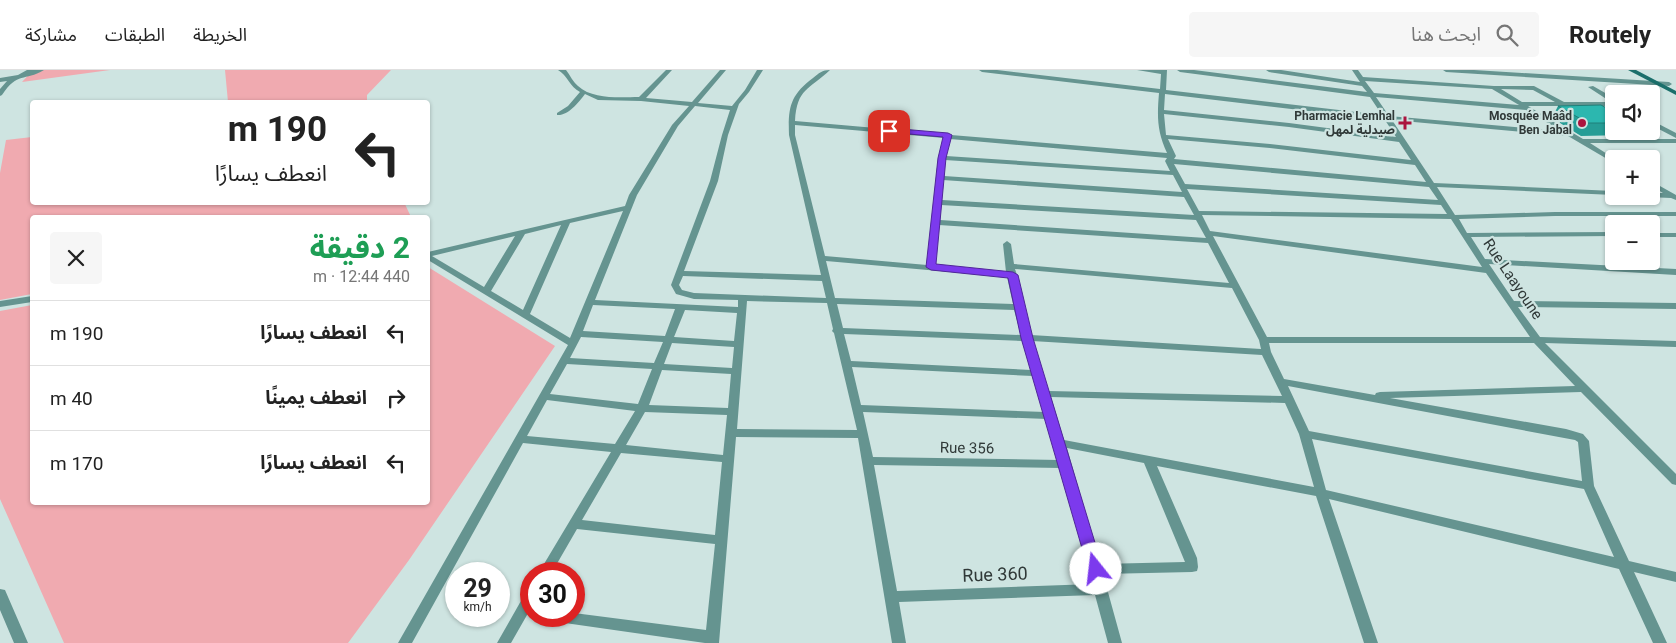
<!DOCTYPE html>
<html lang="ar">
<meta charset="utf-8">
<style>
:root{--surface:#fff;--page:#f6f6f6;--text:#222;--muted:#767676;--line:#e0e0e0}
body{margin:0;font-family:Roboto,"Noto Sans Arabic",sans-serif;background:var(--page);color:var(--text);direction:rtl;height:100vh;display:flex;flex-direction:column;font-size:19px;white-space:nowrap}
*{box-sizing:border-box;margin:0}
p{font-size:16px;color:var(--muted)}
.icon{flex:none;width:28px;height:28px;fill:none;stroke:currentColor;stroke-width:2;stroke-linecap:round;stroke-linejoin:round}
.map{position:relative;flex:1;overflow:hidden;direction:ltr}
.panel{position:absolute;left:30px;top:145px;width:400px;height:290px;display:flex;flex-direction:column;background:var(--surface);border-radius:5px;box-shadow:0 1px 4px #0004;direction:rtl}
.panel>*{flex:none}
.guide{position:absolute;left:30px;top:30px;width:400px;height:105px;border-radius:5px;box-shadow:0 1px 4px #0004;direction:rtl;background:#fff;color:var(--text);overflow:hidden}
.buttons{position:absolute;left:1605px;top:15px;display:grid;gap:10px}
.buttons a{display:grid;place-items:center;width:55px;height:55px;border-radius:5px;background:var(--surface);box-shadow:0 1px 4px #0004;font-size:25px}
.speed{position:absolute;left:445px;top:492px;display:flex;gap:10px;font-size:25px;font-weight:700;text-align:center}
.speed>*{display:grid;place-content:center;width:65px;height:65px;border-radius:50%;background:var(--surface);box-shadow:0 1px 4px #0004;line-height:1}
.speed small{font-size:12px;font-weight:400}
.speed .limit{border:8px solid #d22;background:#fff;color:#111}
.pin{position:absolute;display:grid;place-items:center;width:42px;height:42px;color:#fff;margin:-21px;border-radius:10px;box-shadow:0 2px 8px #0006}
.me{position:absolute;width:55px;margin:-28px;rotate:344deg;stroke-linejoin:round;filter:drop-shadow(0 0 4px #0008)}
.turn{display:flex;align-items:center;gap:18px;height:105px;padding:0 20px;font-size:22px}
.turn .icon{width:65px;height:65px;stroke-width:2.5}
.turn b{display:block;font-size:35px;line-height:42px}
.round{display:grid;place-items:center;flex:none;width:52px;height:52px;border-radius:5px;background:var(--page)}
.summary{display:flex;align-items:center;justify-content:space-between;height:85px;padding:0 20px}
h1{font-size:30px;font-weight:700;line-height:38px;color:#1e9e55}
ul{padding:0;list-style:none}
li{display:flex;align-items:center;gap:15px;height:65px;padding:0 20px;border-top:1px solid var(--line)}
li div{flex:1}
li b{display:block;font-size:19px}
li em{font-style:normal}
header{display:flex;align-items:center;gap:30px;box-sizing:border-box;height:70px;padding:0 25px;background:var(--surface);border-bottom:1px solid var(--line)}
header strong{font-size:24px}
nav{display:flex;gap:28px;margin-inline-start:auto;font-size:18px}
.search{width:350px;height:45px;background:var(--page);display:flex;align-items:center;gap:12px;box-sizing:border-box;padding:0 18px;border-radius:5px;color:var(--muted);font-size:19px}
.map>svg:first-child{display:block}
.green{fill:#f0aab0}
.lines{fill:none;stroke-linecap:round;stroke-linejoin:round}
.minor{fill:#659490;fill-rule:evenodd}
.secondary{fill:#1b6f6b;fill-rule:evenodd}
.wall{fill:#269d96}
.building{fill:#2cb7af;stroke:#1f807a}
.route{fill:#7c3aed;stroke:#51269a}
.poi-dot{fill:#ab153f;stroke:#cee4e1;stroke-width:2}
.labels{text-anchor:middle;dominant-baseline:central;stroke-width:4.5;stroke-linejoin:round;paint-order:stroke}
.far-poi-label{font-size:12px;font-weight:bold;fill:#303938;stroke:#cee4e1;text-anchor:end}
.street-label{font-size:15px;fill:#303938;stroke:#cee4e1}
.near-street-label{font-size:18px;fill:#303938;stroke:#cee4e1}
</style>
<header>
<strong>Routely</strong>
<div class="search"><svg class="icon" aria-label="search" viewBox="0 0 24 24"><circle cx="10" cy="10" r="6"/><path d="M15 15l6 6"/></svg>ابحث هنا</div>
<nav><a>الخريطة</a><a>الطبقات</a><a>مشاركة</a></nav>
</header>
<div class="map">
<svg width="1676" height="573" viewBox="0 0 1676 573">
<rect width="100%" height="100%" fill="#cee4e1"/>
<!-- green -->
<path class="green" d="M33 0H110L22 12Z
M225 0H391L367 25V32H228Z
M32 67V132H404L411 147 32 148V224L0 230V103L6 70Z
M428 197 555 276 409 490 348 573H64L0 429V241L32 235V432H428Z"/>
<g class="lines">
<!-- minor -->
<path class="minor" d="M27 0H44C24 12 18 1 2 25L0 26V19L7 11 0 12V8L18 5Z
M558 0H566C570 5 573 12 578 16 593 30 621 27 639 27L666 0H672L646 28 692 32 720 0H726L698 33 732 36 745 20 757 0H763L749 22 739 34 728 65 718 111 684 201 821 205 789 65C788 38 790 25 813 8 819 3 822 0 830 0 809 20 797 18 795 51L945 64 948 63 951 65 1167 83C1157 61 1157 47 1159 23L982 2 979 0H997L1160 19 1161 4 1137 0H1167L1166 20 1382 45 1370 27 1180 2 1177 0H1194L1367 22 1362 16 1269 2 1266 0H1281L1360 12 1352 0H1358L1363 7 1494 16H1534L1564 32H1611L1588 17 1593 16 1614 28V36H1528L1583 69H1676V73H1590L1615 89H1614V93L1568 66 1392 50 1434 113 1614 121V125L1437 117 1455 145 1555 142H1676V146H1555L1459 149 1467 163 1614 162V166L1471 167 1485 189 1676 199V205L1489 194 1514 231 1676 233V239L1518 237 1540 267 1676 271V277L1545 273 1676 404V415L1672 414 1581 322 1390 328 1566 359 1583 364 1589 371 1594 416 1629 491 1676 502V512L1634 502 1667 573H1653L1619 499 1329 429 1378 573H1364L1316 426 1157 396 1197 488 1198 497 1197 501 1192 502 1103 504 1122 573H1108L1095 525 899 532 906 573H892L858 368 736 367 719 573H705L544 550 542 546H574V543L706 560 715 474 577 459 551 504H538L611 382 523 373 412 573H398L568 275 428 190V182L625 136 629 125 672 55 689 36 641 31 598 30 585 24C578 33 568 46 557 45V43L568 36 580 22C570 17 567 5 558 0ZM1365 11 1492 19 1519 35 1374 23ZM1501 19 1533 20 1555 32H1522ZM1165 24 1385 50 1396 67 1289 53 1164 40ZM1376 27 1526 40 1561 61 1389 46ZM695 36 730 40 722 65 710 111 671 215 676 224 694 229 738 230V237L595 230 637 125 678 56ZM1164 44 1289 57 1399 72 1411 90 1270 74 1166 65ZM795 55 944 68 938 88 927 195 825 186 795 65ZM950 69 1167 88 1165 91 1170 101 946 86ZM1168 69 1270 78 1415 95 1426 112 1174 89 1176 86ZM945 90 1173 105 1182 122 944 106ZM1174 94 1429 117 1438 130 1185 114ZM943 110 1184 127 1194 145 942 130ZM1187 119 1441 135 1447 144 1199 141ZM941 135 1196 150 1206 168 940 150ZM623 141 570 268 530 244 570 153ZM1202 145 1451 149 1482 197 1210 161ZM561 155 523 240 491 221 525 164ZM939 155 1208 173 1229 213 1014 194 1011 174 1007 171 1003 174 1006 202 935 196ZM515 166 484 217 432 186ZM1213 166 1486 203 1530 267H1267ZM826 191 1007 207 1013 234 835 228ZM1015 199 1232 218 1259 270 1261 279 1031 265 1016 207 1017 205ZM683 206 822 211 826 228 694 223 682 220 679 215ZM747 231 827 233 833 259 832 261 834 263 857 360 737 359ZM837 234 1014 240 1021 265 843 258ZM593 235 675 239 665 266 583 261ZM685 240 737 243 734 271 674 267ZM844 264 1022 271 1031 300 851 291ZM581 267 663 272 654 293 570 288ZM1032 271 1262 285 1282 326 1048 321ZM672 273 734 277 732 298 664 294ZM1269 273H1534L1575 316 1380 322 1376 323 1375 325 1284 309 1271 282ZM567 294 652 299 638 334 550 324ZM852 297 1033 306 1045 342 861 335ZM662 300 731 304 728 338 649 335ZM1288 316 1575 370 1578 372 1582 411 1309 361ZM1051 327 1285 333 1299 364 1314 417 1064 370ZM547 330 635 341 615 374 527 366ZM645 342 727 345 723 385 626 375ZM863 342 1047 349 1059 390 873 387ZM1312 369 1584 419 1614 487 1326 420ZM1067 378 1144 393 1185 492 1100 494ZM621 383 722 392 715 465 582 450ZM874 395 1061 398 1093 514 897 521Z
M1443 0H1474L1669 12 1672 14 1669 16 1446 2Z
M1651 50 1676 63V68L1651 55Z
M1651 111 1676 125V130L1671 128 1648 127 1651 126V123H1663L1651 116Z
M1651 163H1676V167H1651Z
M32 226V232L0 237V231Z
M0 519 5 520 28 573H14L0 540Z
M531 521V538L511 573H497L526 522Z"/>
<!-- secondary -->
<path class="secondary" d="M1628 0H1636L1676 21V25Z"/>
</g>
<!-- wall -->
<path class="wall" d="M1558 36 1614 42V61H1628L1626 65 1581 66 1552 48Z"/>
<!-- building -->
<path class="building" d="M1601 35 1614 42V53H1588L1558 36Z"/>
<!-- route -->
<path class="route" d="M889 58 948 63 952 65 946 88 936 194 1013 202 1018 205 1033 268 1103 499 1101 503 1096 505 1091 503 1088 499 1021 268 1008 208 931 200 926 197 938 88 943 67 886 62 885 61Z"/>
<!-- markers -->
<g class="poi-dot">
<path d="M1402.5 45.5h5v5h5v5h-5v5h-5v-5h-5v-5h5z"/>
<circle cx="1582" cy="53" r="5"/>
</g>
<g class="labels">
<!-- far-poi labels -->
<g class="far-poi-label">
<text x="1395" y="46">Pharmacie Lemhal<tspan x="1395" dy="14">صيدلية لمهل</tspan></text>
<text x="1572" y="46">Mosquée Maâd<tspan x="1572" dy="14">Ben Jabal</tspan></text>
</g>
<!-- street labels -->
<g class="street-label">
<text transform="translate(1513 209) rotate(56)">Rue Laayoune</text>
<text transform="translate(967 378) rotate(1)">Rue 356</text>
</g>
<!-- near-street labels -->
<g class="near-street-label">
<text transform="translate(995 504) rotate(-2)">Rue 360</text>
</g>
</g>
</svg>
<div class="buttons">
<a><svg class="icon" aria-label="sound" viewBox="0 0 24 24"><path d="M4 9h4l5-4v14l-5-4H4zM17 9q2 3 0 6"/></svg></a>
<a>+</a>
<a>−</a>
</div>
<div class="speed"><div>29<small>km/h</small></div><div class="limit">30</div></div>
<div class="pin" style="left:889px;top:61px;background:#d93025"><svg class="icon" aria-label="arrive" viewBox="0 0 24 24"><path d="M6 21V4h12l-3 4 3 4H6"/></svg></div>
<svg class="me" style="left:1096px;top:499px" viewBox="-20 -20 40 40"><circle r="19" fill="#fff"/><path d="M0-13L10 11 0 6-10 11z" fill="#7c3aed"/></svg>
<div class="guide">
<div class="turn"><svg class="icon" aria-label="left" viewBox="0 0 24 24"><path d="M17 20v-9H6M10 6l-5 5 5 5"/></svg><div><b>190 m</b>انعطف يسارًا</div></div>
</div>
<section class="panel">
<div class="summary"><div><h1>2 دقيقة</h1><p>440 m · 12:44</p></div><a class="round"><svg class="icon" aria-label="close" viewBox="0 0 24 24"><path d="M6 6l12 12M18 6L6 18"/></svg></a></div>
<ul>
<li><svg class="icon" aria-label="left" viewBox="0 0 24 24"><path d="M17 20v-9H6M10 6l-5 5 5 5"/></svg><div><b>انعطف يسارًا</b></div><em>190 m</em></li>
<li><svg class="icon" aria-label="right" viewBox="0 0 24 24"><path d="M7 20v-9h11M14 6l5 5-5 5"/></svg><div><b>انعطف يمينًا</b></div><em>40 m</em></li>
<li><svg class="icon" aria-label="left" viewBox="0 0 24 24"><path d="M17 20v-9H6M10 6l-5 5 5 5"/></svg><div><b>انعطف يسارًا</b></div><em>170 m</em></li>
</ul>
</section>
</div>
